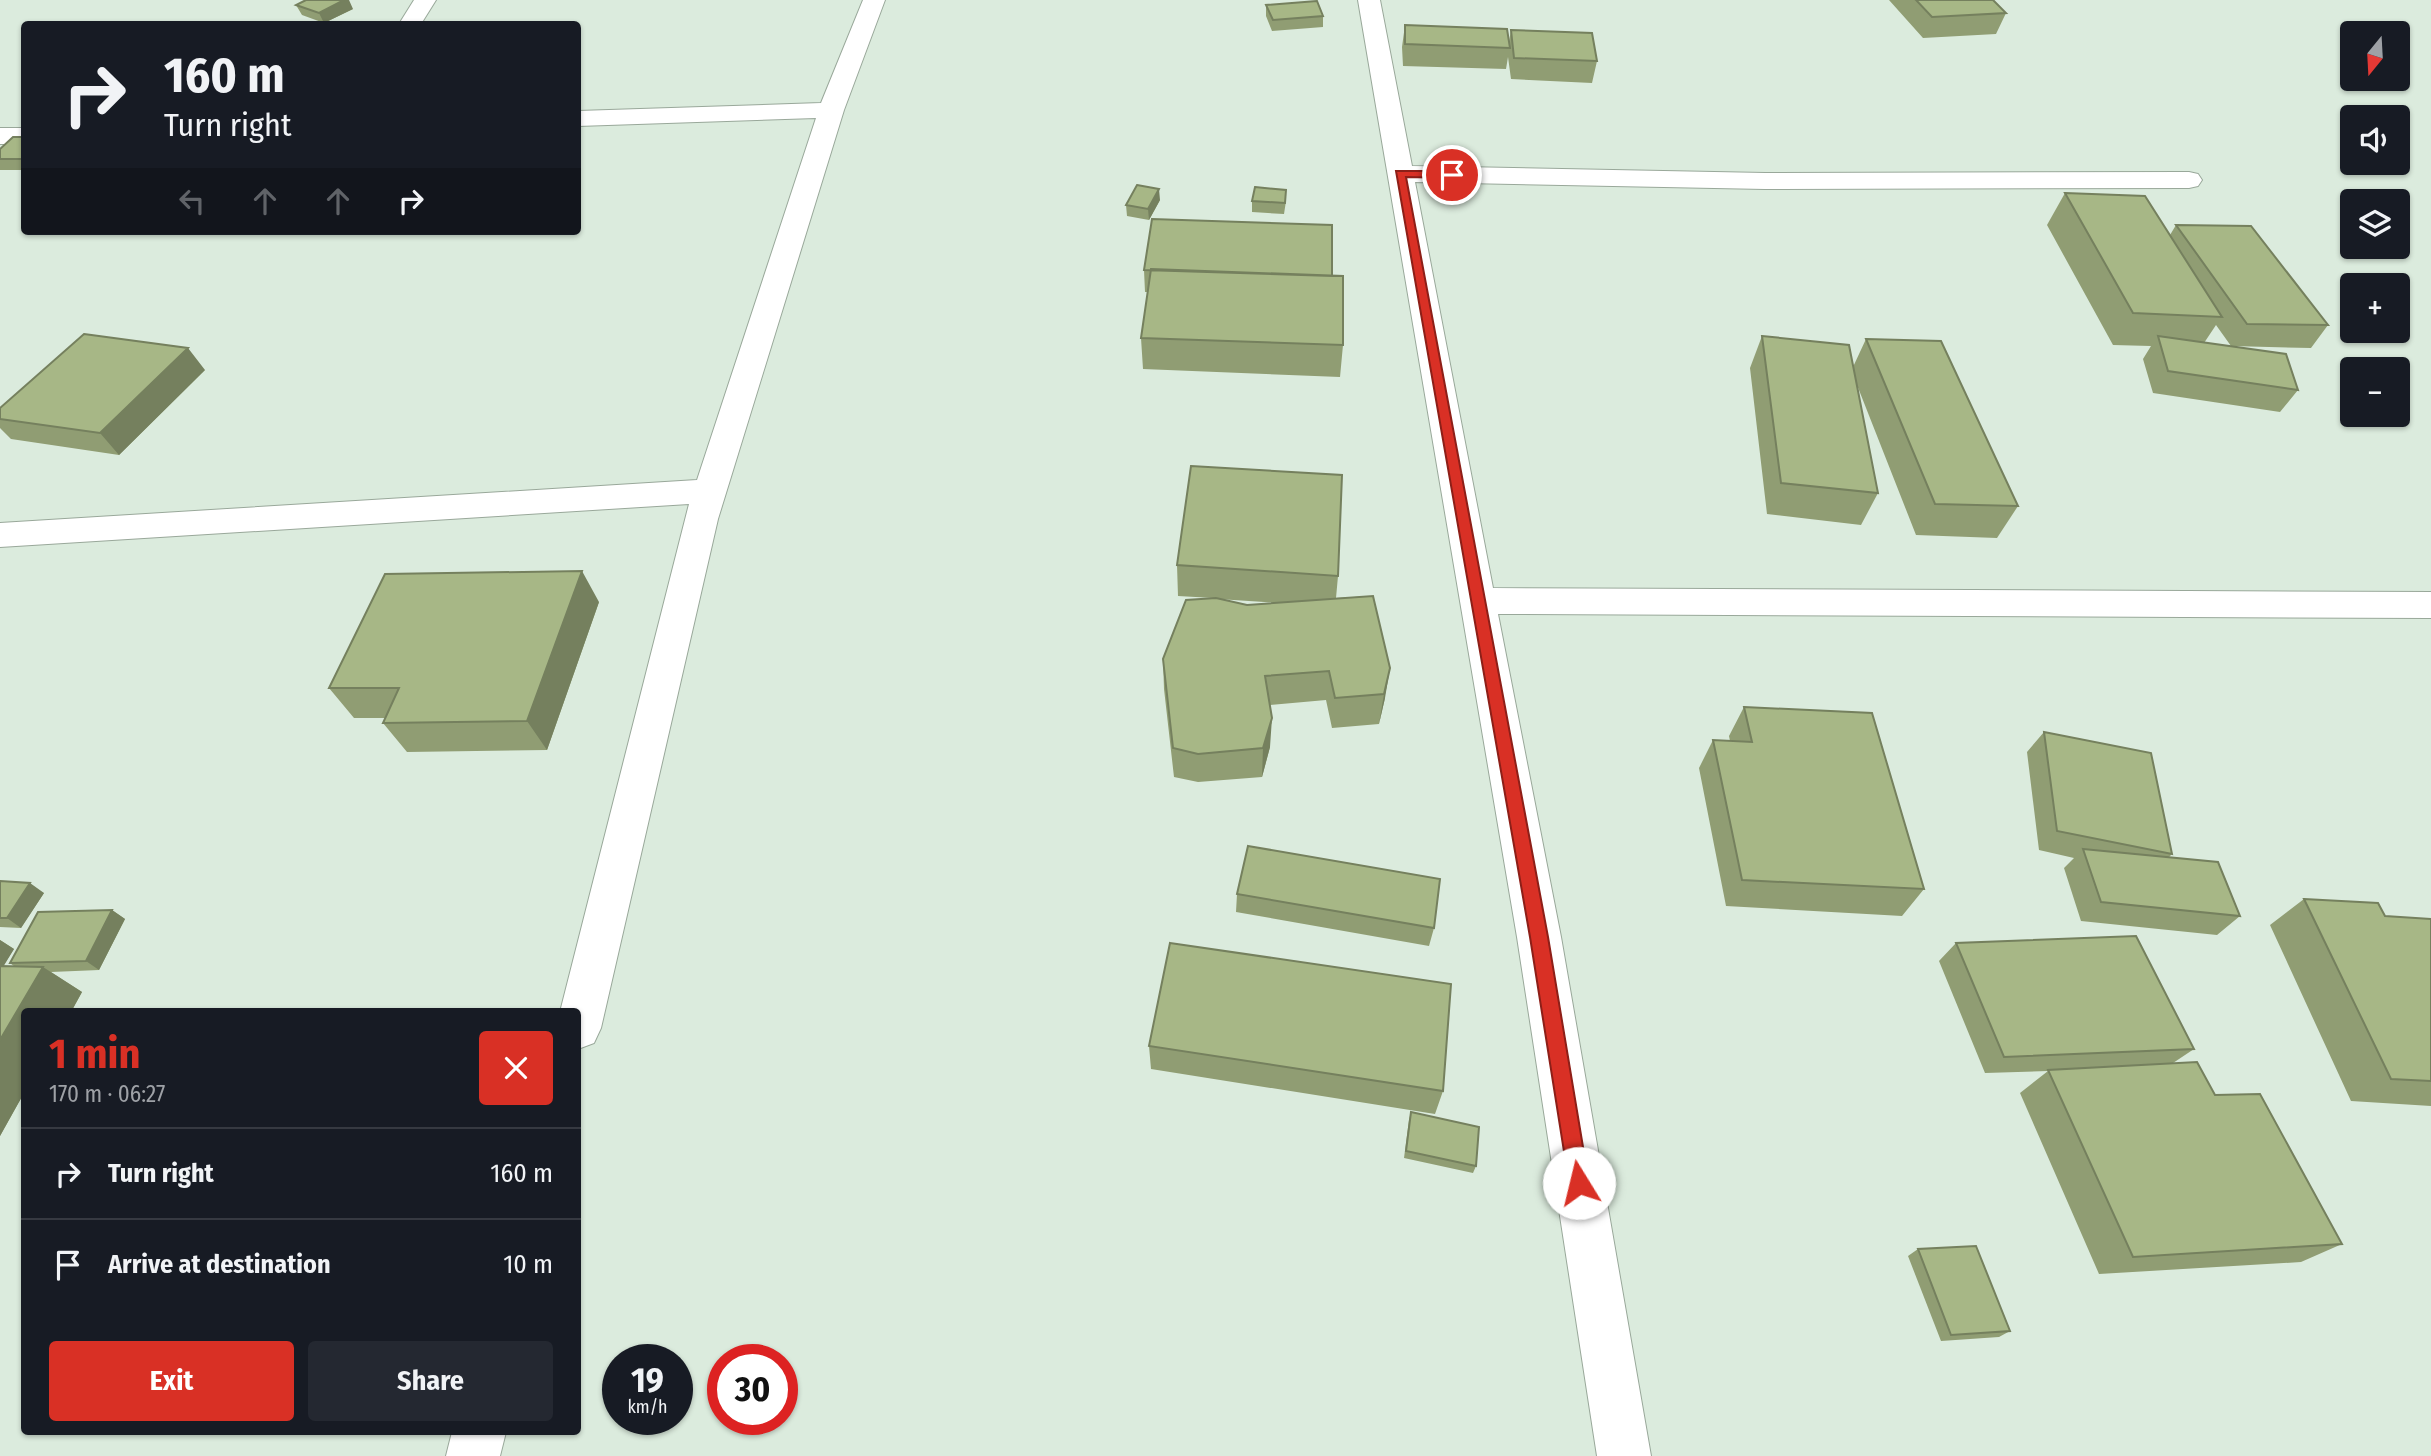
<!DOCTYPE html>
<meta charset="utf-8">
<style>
:root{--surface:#171b24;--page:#242831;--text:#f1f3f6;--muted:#9ea1a6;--line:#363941;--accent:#d93025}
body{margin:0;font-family:"Fira Sans Condensed",sans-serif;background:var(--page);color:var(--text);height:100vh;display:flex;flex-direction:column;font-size:26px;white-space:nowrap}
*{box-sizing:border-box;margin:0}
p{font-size:23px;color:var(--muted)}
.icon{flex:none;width:38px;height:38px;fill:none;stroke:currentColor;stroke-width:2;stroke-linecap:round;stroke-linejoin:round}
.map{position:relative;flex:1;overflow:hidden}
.side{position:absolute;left:21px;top:1008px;width:560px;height:427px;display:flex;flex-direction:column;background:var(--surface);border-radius:7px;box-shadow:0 2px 5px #0004}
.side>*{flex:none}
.guide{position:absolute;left:21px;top:21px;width:560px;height:214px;border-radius:7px;box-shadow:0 2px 5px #0004;background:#171b24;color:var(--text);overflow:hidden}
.needle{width:46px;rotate:198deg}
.tools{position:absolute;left:2340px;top:21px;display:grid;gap:14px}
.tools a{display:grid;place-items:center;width:70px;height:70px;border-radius:7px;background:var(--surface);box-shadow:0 2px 5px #0004;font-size:35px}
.speed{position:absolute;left:602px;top:1344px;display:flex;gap:14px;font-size:35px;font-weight:700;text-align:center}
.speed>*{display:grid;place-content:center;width:91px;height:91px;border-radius:50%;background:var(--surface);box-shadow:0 2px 5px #0004;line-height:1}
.speed small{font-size:18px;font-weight:400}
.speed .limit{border:10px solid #d22;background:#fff;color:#111}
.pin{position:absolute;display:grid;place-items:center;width:60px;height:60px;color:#fff;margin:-30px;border:4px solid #fff;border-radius:50%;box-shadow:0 2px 7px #0007}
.me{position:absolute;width:77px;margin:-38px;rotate:351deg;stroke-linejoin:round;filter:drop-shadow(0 0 5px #0008)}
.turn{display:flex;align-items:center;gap:24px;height:147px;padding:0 28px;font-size:32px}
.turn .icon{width:91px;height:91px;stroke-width:2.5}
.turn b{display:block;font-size:49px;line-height:60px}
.lanes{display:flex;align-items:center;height:66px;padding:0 28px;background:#0003;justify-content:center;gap:35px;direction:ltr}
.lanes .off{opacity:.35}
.round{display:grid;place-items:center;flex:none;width:74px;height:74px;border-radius:7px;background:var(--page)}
.head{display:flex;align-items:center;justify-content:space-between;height:119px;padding:0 28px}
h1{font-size:42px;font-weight:700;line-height:52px;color:var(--accent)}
.button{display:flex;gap:14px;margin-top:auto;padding:14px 28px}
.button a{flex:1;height:80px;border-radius:7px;background:var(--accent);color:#fff;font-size:28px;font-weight:700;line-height:80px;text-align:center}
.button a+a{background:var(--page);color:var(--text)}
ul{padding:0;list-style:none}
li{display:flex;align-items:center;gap:21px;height:91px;padding:0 28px;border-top:2px solid var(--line)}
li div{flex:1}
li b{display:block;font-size:26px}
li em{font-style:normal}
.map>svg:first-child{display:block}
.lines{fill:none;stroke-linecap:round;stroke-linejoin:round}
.minor-casing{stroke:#99a89a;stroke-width:2}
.minor{fill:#fff;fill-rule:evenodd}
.wall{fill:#909d73;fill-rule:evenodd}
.shaded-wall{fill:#75805e}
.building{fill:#a7b786;stroke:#75805e;stroke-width:2}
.route{fill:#d93025;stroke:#8d1f18;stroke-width:2}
</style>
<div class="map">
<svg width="2431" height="1456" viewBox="0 0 2431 1456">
<rect width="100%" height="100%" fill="#dbebdd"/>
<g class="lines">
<!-- minor casing -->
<g class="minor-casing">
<path id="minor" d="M414 0H436L421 24H399Z
M863 0H885L844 110 718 519 601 1028 594 1043 578 1049V1012H560L689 504 0 547V523L697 480 816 118 578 126V111L821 103Z
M1358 0H1380L1412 166 1765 173 2189 172 2198 174 2202 180 2198 186 2189 188 1765 189 1415 182 1493 588 2431 592V618L1498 614 1561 937 1651 1456H1597L1517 937Z
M0 128H24V144H0Z
M452 1432H506L500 1456H446Z"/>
</g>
<!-- minor -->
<use href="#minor" class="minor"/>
</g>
<!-- wall -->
<path class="wall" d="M1889 0H1993L2006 13 1996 34 1923 38Z
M296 5 353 9 324 23 302 15Z
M1266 5 1323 16V27L1272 31 1266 16Z
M1405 25 1509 42 1511 30 1597 61 1592 83 1511 79 1508 57 1506 69 1403 66 1402 47Z
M24 137V170H0V149Z
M2065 193 2170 235 2176 225 2328 325 2311 348 2231 346 2216 325 2204 343 2298 390 2280 412 2153 393 2143 359 2151 346 2113 345 2047 225Z
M1160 200 1149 220 1127 216 1126 205Z
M1252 201H1286L1284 214 1252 212Z
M1144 270 1332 276 1343 345 1340 377 1143 369 1141 338 1148 292H1145Z
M1762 336 1853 367 1866 339 2018 506 1997 538 1916 535 1857 385 1878 493 1861 525 1767 514 1750 368Z
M205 370 119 455 11 439 0 428V408Z
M1177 565 1338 576 1336 598 1373 596 1385 698 1379 724 1332 728 1326 700 1270 705V747L1262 777 1198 782 1174 777 1164 689 1163 659 1213 598 1178 596ZM1218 599 1279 603 1247 605Z
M599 602 547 750 407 752 383 723 386 718H354L329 688Z
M1744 707 1924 889 1902 916 1726 906 1699 768 1713 740 1730 741 1729 736Z
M2044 732 2172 854 2169 857 2240 916 2217 935 2081 921 2064 868 2074 858 2039 850 2027 752Z
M0 881 44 893 21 928 0 927Z
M1237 894 1434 928 1429 946 1236 912Z
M2304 899 2385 916 2431 919V1106L2351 1101 2270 925Z
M112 910 125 919 99 970 51 972 82 992 71 1012H24V1093L0 1136V940L14 949 3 966 15 967 10 963Z
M1956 943 2194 1049 2173 1063 2215 1095 2342 1244 2301 1262 2099 1274 2020 1093 2048 1071 1985 1073 1939 961Z
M1149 1046 1443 1091 1435 1114 1151 1069Z
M1411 1112 1476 1166 1473 1173 1404 1158 1409 1120Z
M1918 1249 2010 1331 1999 1337 1941 1341 1908 1256Z"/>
<!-- shaded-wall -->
<path class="shaded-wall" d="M344 0H349L353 9 324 23 319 13Z
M1159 189 1160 200 1149 220 1148 209Z
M188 348 205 370 119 455 100 433Z
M582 571 599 602 547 750 527 721Z
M1390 668 1385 698 1379 724 1384 694Z
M1272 718 1270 747 1262 777 1263 748Z
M30 883 44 893 21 928 7 918Z
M112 910 125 919 99 970 86 961Z
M0 940 14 949 0 972Z
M43 967 82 992 71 1012H24V1093L0 1136V1040Z"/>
<!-- building -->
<path class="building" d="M306 0H344L319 13 296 5Z
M1916 0H1993L2006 13 1932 17Z
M1317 1 1323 16 1273 20 1266 5Z
M1405 25 1507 29 1510 48 1405 44Z
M1511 30 1592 33 1597 61 1514 58Z
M13 137H24V159H0V149Z
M1137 185 1159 189 1148 209 1126 205Z
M1255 187 1286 190 1285 203 1252 201Z
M2065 193 2145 196 2222 317 2133 313Z
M1152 219 1332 225V276L1144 270Z
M2176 225 2251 226 2328 325 2247 324Z
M1151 269 1343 276V345L1141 338Z
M84 334 188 348 100 433 0 419V408Z
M1762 336 1849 345 1878 493 1781 483Z
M2158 336 2286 354 2298 390 2168 371Z
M1866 339 1941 341 2018 506 1935 504Z
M1191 466 1342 475 1338 576 1177 565Z
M582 571 527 721 383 723 399 688H329L385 574Z
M1373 596 1390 668 1384 694 1335 698 1329 671 1265 676 1272 718 1263 748 1198 754 1173 748 1163 659 1186 600 1216 598 1247 605Z
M1744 707 1872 713 1924 889 1742 880 1713 740 1752 742Z
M2044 732 2151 753 2172 854 2057 831Z
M1248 846 1440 879 1434 928 1237 894Z
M2083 849 2218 862 2240 916 2101 902Z
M0 881 30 883 7 918H0Z
M2304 899 2378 903 2385 916 2431 919V1081L2391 1079Z
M112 910 86 961 10 963 38 912Z
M2136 936 2194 1049 2004 1057 1956 943Z
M1170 943 1451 984 1443 1091 1149 1046Z
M0 966 43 967 0 1040Z
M2197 1062 2215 1095 2260 1094 2342 1244 2133 1257 2048 1070Z
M1411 1112 1479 1127 1476 1166 1406 1151Z
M1976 1246 2010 1331 1951 1335 1918 1249Z"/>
<!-- route -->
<path class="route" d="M1396 171H1452L1458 175 1452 178 1406 177 1548 937 1589 1183 1586 1190 1579 1193 1572 1190 1569 1183 1530 937Z"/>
</svg>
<div class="tools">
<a><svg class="needle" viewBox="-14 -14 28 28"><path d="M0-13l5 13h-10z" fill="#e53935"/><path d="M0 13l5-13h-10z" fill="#9ea1a6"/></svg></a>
<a><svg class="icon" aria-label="sound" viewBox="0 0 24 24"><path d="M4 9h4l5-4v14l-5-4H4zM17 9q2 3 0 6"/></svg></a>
<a><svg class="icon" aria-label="layers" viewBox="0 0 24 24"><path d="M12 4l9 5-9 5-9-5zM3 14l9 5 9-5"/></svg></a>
<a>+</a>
<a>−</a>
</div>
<div class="speed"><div>19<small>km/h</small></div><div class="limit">30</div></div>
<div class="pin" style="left:1452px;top:175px;background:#d93025"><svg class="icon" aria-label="arrive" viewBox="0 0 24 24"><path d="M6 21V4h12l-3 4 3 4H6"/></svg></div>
<svg class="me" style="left:1579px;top:1183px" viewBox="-20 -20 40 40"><circle r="19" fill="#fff"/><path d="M0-13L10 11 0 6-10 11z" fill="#d93025"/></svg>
<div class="guide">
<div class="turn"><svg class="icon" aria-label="right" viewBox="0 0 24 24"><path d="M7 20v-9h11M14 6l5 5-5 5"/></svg><div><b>160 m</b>Turn right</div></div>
<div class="lanes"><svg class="icon off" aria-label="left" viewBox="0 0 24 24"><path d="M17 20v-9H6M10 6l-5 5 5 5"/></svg><svg class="icon off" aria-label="ahead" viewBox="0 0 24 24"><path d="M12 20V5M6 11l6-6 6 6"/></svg><svg class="icon off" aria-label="ahead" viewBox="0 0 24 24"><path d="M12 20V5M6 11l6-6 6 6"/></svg><svg class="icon" aria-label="right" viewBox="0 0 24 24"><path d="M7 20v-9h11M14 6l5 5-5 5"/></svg></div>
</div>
<section class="side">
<div class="head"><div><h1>1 min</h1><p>170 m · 06:27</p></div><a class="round" style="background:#d93025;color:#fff"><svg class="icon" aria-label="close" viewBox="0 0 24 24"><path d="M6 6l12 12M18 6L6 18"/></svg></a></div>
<ul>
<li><svg class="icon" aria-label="right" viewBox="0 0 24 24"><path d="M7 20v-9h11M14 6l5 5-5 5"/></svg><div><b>Turn right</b></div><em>160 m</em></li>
<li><svg class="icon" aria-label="arrive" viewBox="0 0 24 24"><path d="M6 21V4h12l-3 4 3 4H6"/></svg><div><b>Arrive at destination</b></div><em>10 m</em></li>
</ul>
<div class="button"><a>Exit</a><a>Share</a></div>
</section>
</div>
